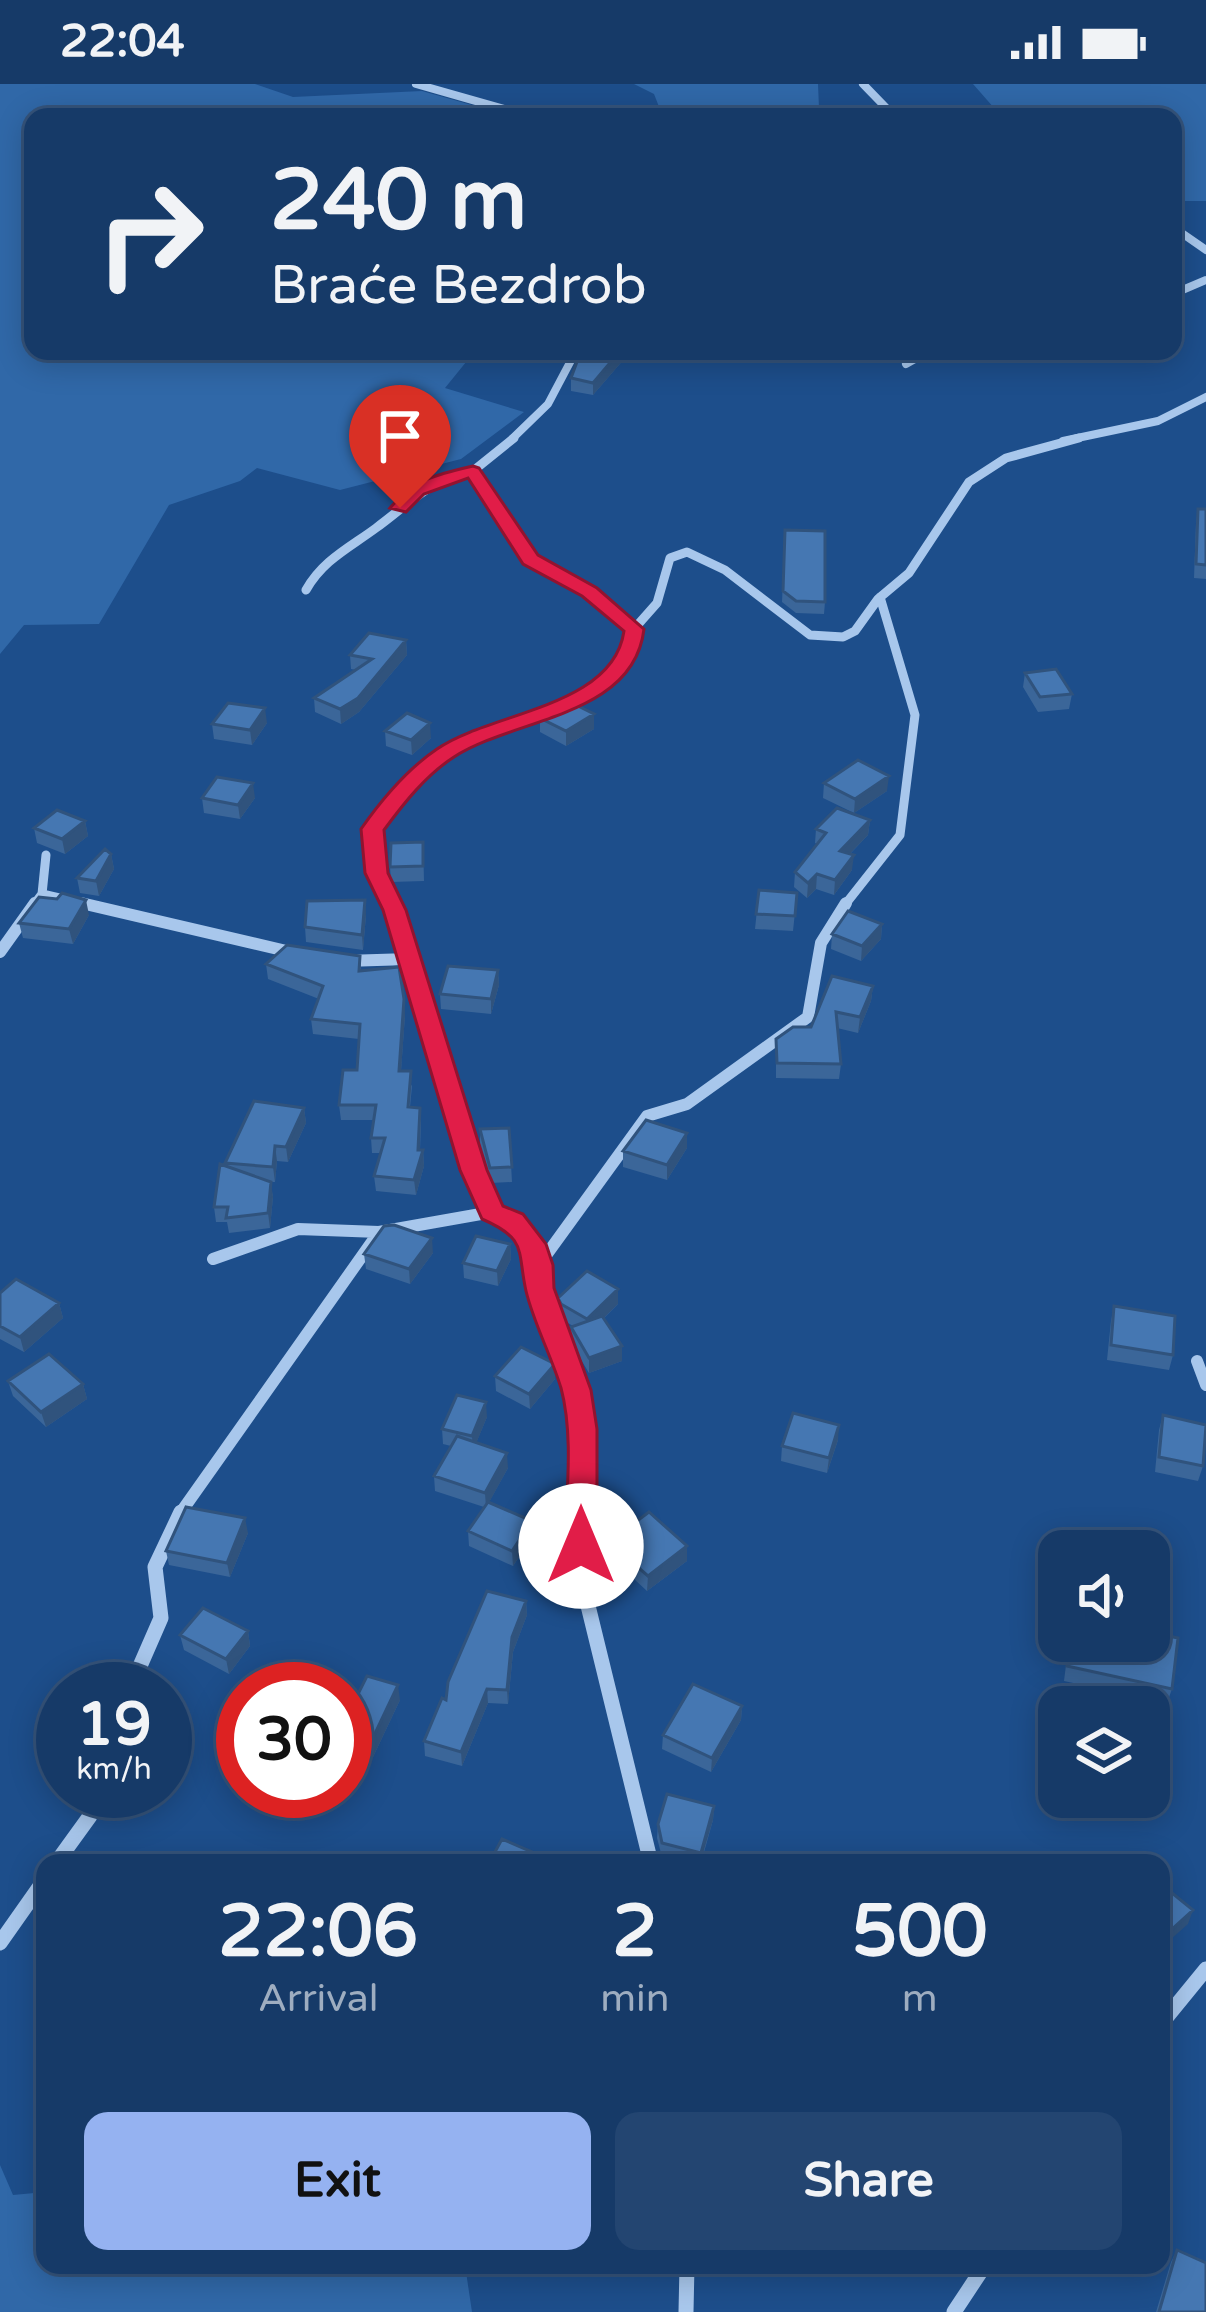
<!DOCTYPE html>
<meta charset="utf-8">
<style>
:root{--surface:#163a68;--page:#234571;--text:#f1f3f6;--muted:#9eadc0;--line:#35547c;--accent:#95b2f1}
body{margin:0;font-family:"Varela Round",sans-serif;background:var(--page);color:var(--text);height:100vh;display:flex;flex-direction:column;font-size:45px;white-space:nowrap}
*{box-sizing:border-box;margin:0}
p{font-size:39px;color:var(--muted)}
.icon{flex:none;width:66px;height:66px;fill:none;stroke:currentColor;stroke-width:2;stroke-linecap:round;stroke-linejoin:round}
.map{position:relative;flex:1;overflow:hidden}
.sheet{position:absolute;left:36px;top:1770px;width:1134px;height:420px;display:flex;flex-direction:column;background:var(--surface);border-radius:24px;box-shadow:0 6px 30px #0003,0 0 0 3px var(--line)}
.sheet>*{flex:none}
.hud{position:absolute;left:24px;top:24px;width:1158px;height:252px;border-radius:24px;box-shadow:0 6px 30px #0003,0 0 0 3px var(--line);background:#163a68;color:var(--text);overflow:hidden}
.controls{position:absolute;left:1038px;top:1446px;display:grid;gap:24px}
.controls a{display:grid;place-items:center;width:132px;height:132px;border-radius:24px;background:var(--surface);box-shadow:0 6px 30px #0003,0 0 0 3px var(--line);font-size:60px}
.speed{position:absolute;left:36px;top:1578px;display:flex;gap:24px;font-size:60px;font-weight:700;text-align:center}
.speed>*{display:grid;place-content:center;width:156px;height:156px;border-radius:50%;background:var(--surface);box-shadow:0 6px 30px #0003,0 0 0 3px var(--line);line-height:1}
.speed small{font-size:30px;font-weight:400}
.speed .limit{border:18px solid #d22;background:#fff;color:#111}
.pin{position:absolute;display:grid;place-items:center;width:102px;height:102px;color:#fff;margin:-123px -51px;border-radius:50% 50% 50% 0;rotate:-45deg;box-shadow:0 0 12px #0007}
.pin .icon{rotate:45deg}
.me{position:absolute;width:132px;margin:-66px;rotate:0deg;stroke-linejoin:round;filter:drop-shadow(0 0 9px #0008)}
.turn{display:flex;align-items:center;gap:42px;height:252px;padding:0 48px;font-size:54px}
.turn .icon{width:156px;height:156px;stroke-width:2.5}
.turn b{display:block;font-size:84px;line-height:102px}
.eta{display:flex;justify-content:space-evenly;align-items:center;height:204px;text-align:center}
.eta b{font-size:72px;font-weight:800;line-height:84px}
.action{display:flex;gap:24px;margin-top:auto;padding:24px 48px}
.action a{flex:1;height:138px;border-radius:24px;background:var(--accent);color:#111;font-size:48px;font-weight:800;line-height:138px;text-align:center}
.action a+a{background:var(--page);color:var(--text)}
.status{display:flex;justify-content:space-between;align-items:center;height:84px;padding:0 60px;background:var(--surface);direction:ltr}
.status svg{height:33px;fill:currentColor}
.map>svg:first-child{display:block}
.green{fill:#3068a8}
.lines{fill:none;stroke-linecap:round;stroke-linejoin:round}
.minor-far3{stroke:#a8c7ec;stroke-width:8}
.minor-far2{stroke:#a8c7ec;stroke-width:9}
.minor-far1{stroke:#a8c7ec;stroke-width:12}
.minor{stroke:#a8c7ec;stroke-width:15}
.wall{fill:#3b6699}
.shaded-wall{fill:#30537d}
.building{fill:#4577b2;stroke:#30537d;stroke-width:3}
.route{fill:#e11d48;stroke:#92132f;stroke-width:3}
</style>
<div class="status"><b>22:04</b><svg viewBox="0 0 49 12"><path d="M0 12V9h3v3zM5 12V6h3v6zM10 12V3h3v9zM15 12V0h3v12zM26 1h20v11H26zM47 4h2v5h-2z"/></svg></div>
<div class="map">
<svg width="1206" height="2228" viewBox="0 0 1206 2228">
<rect width="100%" height="100%" fill="#1d4e8b"/>
<!-- green -->
<path class="green" d="M0 0H255L293 13 422 7 514 33H33V267H475L445 304 524 328 461 375 340 406 257 384 240 397 169 421 99 540 24 541 0 570Z
M634 0H818L819 24 813 33H663L654 10Z
M973 0H1206V117H1173V33H1002Z
M0 2081 13 2111 45 2108V2181H465L472 2228H0Z"/>
<g class="lines">
<!-- minor-far3 -->
<path class="minor-far3" d="M416 0 532 33
M863 0 895 33
M1173 143 1206 166
M1173 210 1206 196
M906 280 929 267
M510 357 548 320 576 267
M1063 357 1158 337 1206 313"/>
<!-- minor-far2 -->
<path class="minor-far2" d="M473 387 514 354
M306 506C323 476 349 464 376 444 410 419 431 395 473 387L530 476 589 508 634 545
M634 545 657 519 670 474 687 468 725 486 810 551 843 553 855 547 878 515 909 489 969 398 1006 374 1079 354
M46 771 42 810 94 822
M33 822 42 810
M390 822 372 769 378 738 395 714 447 668 587 610 610 593 627 572 634 545
M844 822 900 751 915 631 880 513"/>
<!-- minor-far1 -->
<path class="minor-far1" d="M81 819 295 869
M389 819 462 1038 473 1086 492 1128C545 1151 528 1168 541 1210 551 1243 569 1275 576 1308 586 1348 582 1391 581 1431
M0 868 35 819
M345 877 409 875
M213 1175 298 1145 379 1148 492 1128
M539 1181 647 1032 687 1020 808 933 821 859 846 819
M1197 1277 1206 1301
M179 1431 379 1148"/>
<!-- minor -->
<path class="minor" d="M581 1428V1493L651 1779
M130 1605 161 1534 155 1483 181 1428
M56 1779 90 1732 98 1707
M0 1859 45 1795
M1161 1940 1206 1885
M686 2228 687 2181
M954 2228 985 2181"/>
</g>
<!-- wall -->
<path class="wall" d="M581 267H631L593 311 571 307V294Z
M1198 425H1206V495L1194 494 1196 439Z
M785 446 825 518 824 530 796 529 782 518Z
M406 556 407 571 359 628 341 640 315 628 314 614 356 586 351 585 350 571Z
M1025 589 1072 610 1069 625 1038 628 1023 603Z
M540 634 594 645 566 662 540 648Z
M267 639 252 661 214 655 212 640Z
M385 647 431 654 412 671 386 662Z
M824 699 887 707 854 729 823 714Z
M202 714H255L240 735 204 729Z
M870 736 868 751 850 770 852 786 834 811 816 805 807 814 794 803 795 788 817 760 815 759 816 745Z
M85 737 88 752 65 770 37 759 34 744Z
M423 758 424 797 391 798 390 783Z
M111 770 114 785 99 812 80 809 77 794Z
M759 806 797 809 793 847 755 845Z
M89 831 73 860 23 854 19 839Z
M366 831 363 866 306 858 305 843Z
M882 840 881 855 861 877 831 865 832 850Z
M360 872 361 887 405 931 401 987 412 1002 410 1023 420 1024 421 1039 420 1066H423L424 1082 416 1111 376 1107 374 1092 381 1069H372L371 1054 374 1036H341L339 1021 357 986 359 955 313 950 311 935 319 915 268 895 266 880Z
M498 886 499 901 491 930 441 925 440 910Z
M873 902 871 917 858 949 837 944 841 980 839 995 776 994V955L811 943Z
M304 1024 306 1039 288 1078 277 1077 275 1098H270L273 1113 270 1144 229 1149 227 1138H216L214 1123 226 1082 225 1079Z
M509 1044 512 1098 490 1099 480 1060V1045Z
M687 1064 667 1096 623 1083V1067Z
M510 1160 511 1175 498 1202 464 1194 463 1179Z
M433 1169 410 1200 366 1185 364 1170Z
M618 1205V1220L604 1234 622 1277 589 1289 571 1259V1243L573 1242 561 1235 559 1229 558 1214Z
M0 1209 59 1219 63 1234 24 1268 0 1255Z
M1114 1222 1173 1271 1169 1286 1107 1276 1111 1237Z
M555 1280V1295L530 1325 496 1307 495 1292Z
M8 1297 83 1300 87 1315 46 1343 13 1312Z
M1163 1331 1203 1382 1198 1397 1155 1388 1159 1346Z
M487 1333 476 1359 508 1384 489 1418 532 1437 533 1452 513 1482 469 1462 468 1447 484 1423 435 1407 434 1392 451 1362 443 1360 442 1345Z
M838 1356 827 1389 781 1377 782 1362Z
M248 1449 230 1493 169 1481 166 1467Z
M609 1458 687 1462V1477L647 1507 609 1472Z
M526 1517 527 1531 513 1568 508 1620 488 1619 462 1682 425 1672 424 1657Z
M248 1547 250 1562 229 1590 184 1566 180 1551Z
M1069 1557H1149L1172 1605 1167 1619 1064 1597Z
M400 1616 373 1673 345 1664V1636Z
M742 1622 741 1636 711 1688 662 1665 663 1651Z
M714 1722 713 1736 701 1779H685L662 1773 657 1754 658 1740Z
M1177 2166 1206 2228H1156L1171 2178Z"/>
<!-- shaded-wall -->
<path class="shaded-wall" d="M620 267H631L593 311V299Z
M406 556 407 571 359 628 341 640 340 625Z
M265 624 267 639 252 661 250 646Z
M594 630V645L566 662V647Z
M430 639 431 654 412 671 411 656Z
M889 692 887 707 854 729 855 715Z
M253 699 255 714 240 735 238 721Z
M870 736 868 751 838 782 840 767Z
M85 737 88 752 65 770 62 755Z
M111 770 114 785 99 812 96 797Z
M854 771 852 786 834 811 835 796Z
M817 790 816 805 807 814 808 799Z
M86 816 89 831 73 860 69 845Z
M365 816 366 831 363 866 362 851Z
M882 840 881 855 861 877 862 862Z
M498 886 499 901 491 930V915Z
M873 902 871 917 858 949 860 933Z
M404 915 405 931 400 1002 399 987Z
M304 1024 306 1039 288 1078 286 1063Z
M420 1024V1077L423 1066 424 1082 416 1111 414 1096 418 1066Z
M687 1049V1064L667 1096V1081Z
M275 1062 277 1077 275 1098 273 1083Z
M271 1098 273 1113 270 1144 268 1129Z
M432 1154 433 1169 410 1200 409 1185Z
M510 1160 511 1175 498 1202 497 1187Z
M618 1205V1220L587 1250V1235Z
M59 1219 63 1234 24 1268 20 1253Z
M622 1262V1277L589 1289V1274Z
M555 1280V1295L530 1325 529 1310Z
M83 1300 87 1315 46 1343 41 1328Z
M486 1318 487 1333 473 1367 472 1352Z
M839 1341 838 1356 827 1389 829 1374Z
M507 1369 508 1384 486 1424 485 1409Z
M245 1434 248 1449 230 1493 227 1479Z
M532 1437 533 1452 513 1482 512 1467Z
M687 1462V1477L647 1507 648 1492Z
M526 1517 527 1531 513 1568 508 1620 507 1606 512 1553Z
M248 1547 250 1562 229 1590 226 1575Z
M398 1601 400 1616 373 1673 371 1658Z
M487 1605 488 1619 462 1682 461 1668Z
M742 1622 741 1636 711 1688 712 1674Z
M714 1722 713 1736 700 1779 701 1769Z
M1193 1826 1188 1840 1161 1864V1855Z"/>
<!-- building -->
<path class="building" d="M581 267H620L593 299 571 294Z
M1198 425H1206V481L1196 480Z
M785 446 825 447V518L796 517 783 507Z
M369 549 406 556 358 614 340 625 314 614 372 575 350 571Z
M1056 585 1072 610 1040 613 1025 589Z
M568 617 594 630 566 647 540 634Z
M228 619 265 624 250 646 212 640Z
M407 629 430 639 411 656 385 647Z
M858 676 889 692 855 715 824 699Z
M217 693 253 699 238 721 202 714Z
M837 724 870 736 840 767 854 771 835 796 817 790 808 799 795 788 826 749 816 745Z
M57 726 85 737 62 755 34 744Z
M423 758V782L390 783 391 759Z
M105 765 111 770 96 797 77 794Z
M759 806 797 809 795 832 756 830Z
M62 809 86 816 69 845 19 839 39 813 57 815Z
M365 816 362 851 305 843 307 817Z
M848 827 882 840 862 862 832 850Z
M287 861 360 872 359 887 399 883 404 915 399 987H411L408 1023 420 1024 418 1066H423L414 1096 374 1092 385 1054H371L376 1021H339L343 986H357L360 940 311 935 323 902 266 880Z
M448 882 498 886 491 915 440 910Z
M832 892 873 902 860 933 836 928 841 980 777 979 776 955 793 943H811Z
M254 1017 304 1024 286 1063 275 1062 273 1083 225 1079Z
M646 1036 687 1049 667 1081 623 1067Z
M509 1044 512 1083 490 1084 480 1045Z
M220 1080 271 1098 268 1129 226 1134 228 1123H214Z
M394 1141 432 1154 409 1185 364 1170 384 1142Z
M476 1152 510 1160 497 1187 463 1179Z
M587 1187 618 1205 587 1235 561 1220 558 1214Z
M16 1195 59 1219 20 1253 0 1242V1209Z
M1114 1222 1175 1232 1173 1271 1111 1261Z
M602 1232 622 1262 589 1274 571 1243Z
M521 1263 555 1280 529 1310 495 1292Z
M49 1270 83 1300 41 1328 8 1297Z
M457 1311 486 1318 472 1352 442 1345Z
M793 1329 839 1341 829 1374 782 1362Z
M1163 1331 1206 1341 1203 1382 1159 1373Z
M457 1352 507 1369 485 1409 434 1392Z
M488 1418 532 1437 512 1467 468 1447Z
M186 1423 245 1434 227 1479 166 1467Z
M649 1428 687 1462 648 1492 609 1458Z
M487 1507 526 1517 512 1553 507 1606 487 1605 461 1668 424 1657 442 1614 446 1616 448 1598Z
M203 1524 248 1547 226 1575 180 1551Z
M1149 1548 1178 1554 1172 1605 1067 1582 1070 1557H1149Z
M367 1592 398 1601 371 1658 345 1650V1636Z
M693 1600 742 1622 712 1674 663 1651Z
M667 1710 714 1722 701 1769 662 1759 658 1740Z
M502 1755 551 1776 550 1779H489Z
M1124 1769 1136 1779H1113Z
M1161 1800 1193 1826 1161 1855Z
M1177 2166 1206 2179V2228H1159Z"/>
<!-- route -->
<path class="route" d="M473 382 479 384 538 471 597 504 644 545C634 633 514 634 454 673 426 691 404 719 384 746L388 789 406 826 487 1086 503 1122 523 1130 546 1160 553 1181 554 1204 591 1306 597 1345V1462L592 1471 581 1474 570 1471 565 1462C566 1411 574 1353 561 1304 551 1271 534 1240 526 1207 517 1167 528 1155 482 1135L460 1086 383 826 365 789 361 745C382 715 406 686 437 665 490 628 613 624 624 547L582 512 523 480 468 394 424 410 406 428 390 424C414 395 438 390 473 382Z"/>
</svg>
<div class="controls">
<a><svg class="icon" aria-label="sound" viewBox="0 0 24 24"><path d="M4 9h4l5-4v14l-5-4H4zM17 9q2 3 0 6"/></svg></a>
<a><svg class="icon" aria-label="layers" viewBox="0 0 24 24"><path d="M12 4l9 5-9 5-9-5zM3 14l9 5 9-5"/></svg></a>
</div>
<div class="speed"><div>19<small>km/h</small></div><div class="limit">30</div></div>
<div class="pin" style="left:400px;top:424px;background:#d93025"><svg class="icon" aria-label="arrive" viewBox="0 0 24 24"><path d="M6 21V4h12l-3 4 3 4H6"/></svg></div>
<svg class="me" style="left:581px;top:1462px" viewBox="-20 -20 40 40"><circle r="19" fill="#fff"/><path d="M0-13L10 11 0 6-10 11z" fill="#e11d48"/></svg>
<div class="hud">
<div class="turn"><svg class="icon" aria-label="right" viewBox="0 0 24 24"><path d="M7 20v-9h11M14 6l5 5-5 5"/></svg><div><b>240 m</b>Braće Bezdrob</div></div>
</div>
<section class="sheet">
<div class="eta">
<div><b>22:06</b><p>Arrival</p></div>
<div><b>2</b><p>min</p></div>
<div><b>500</b><p>m</p></div>
</div>
<div class="action"><a>Exit</a><a>Share</a></div>
</section>
</div>
